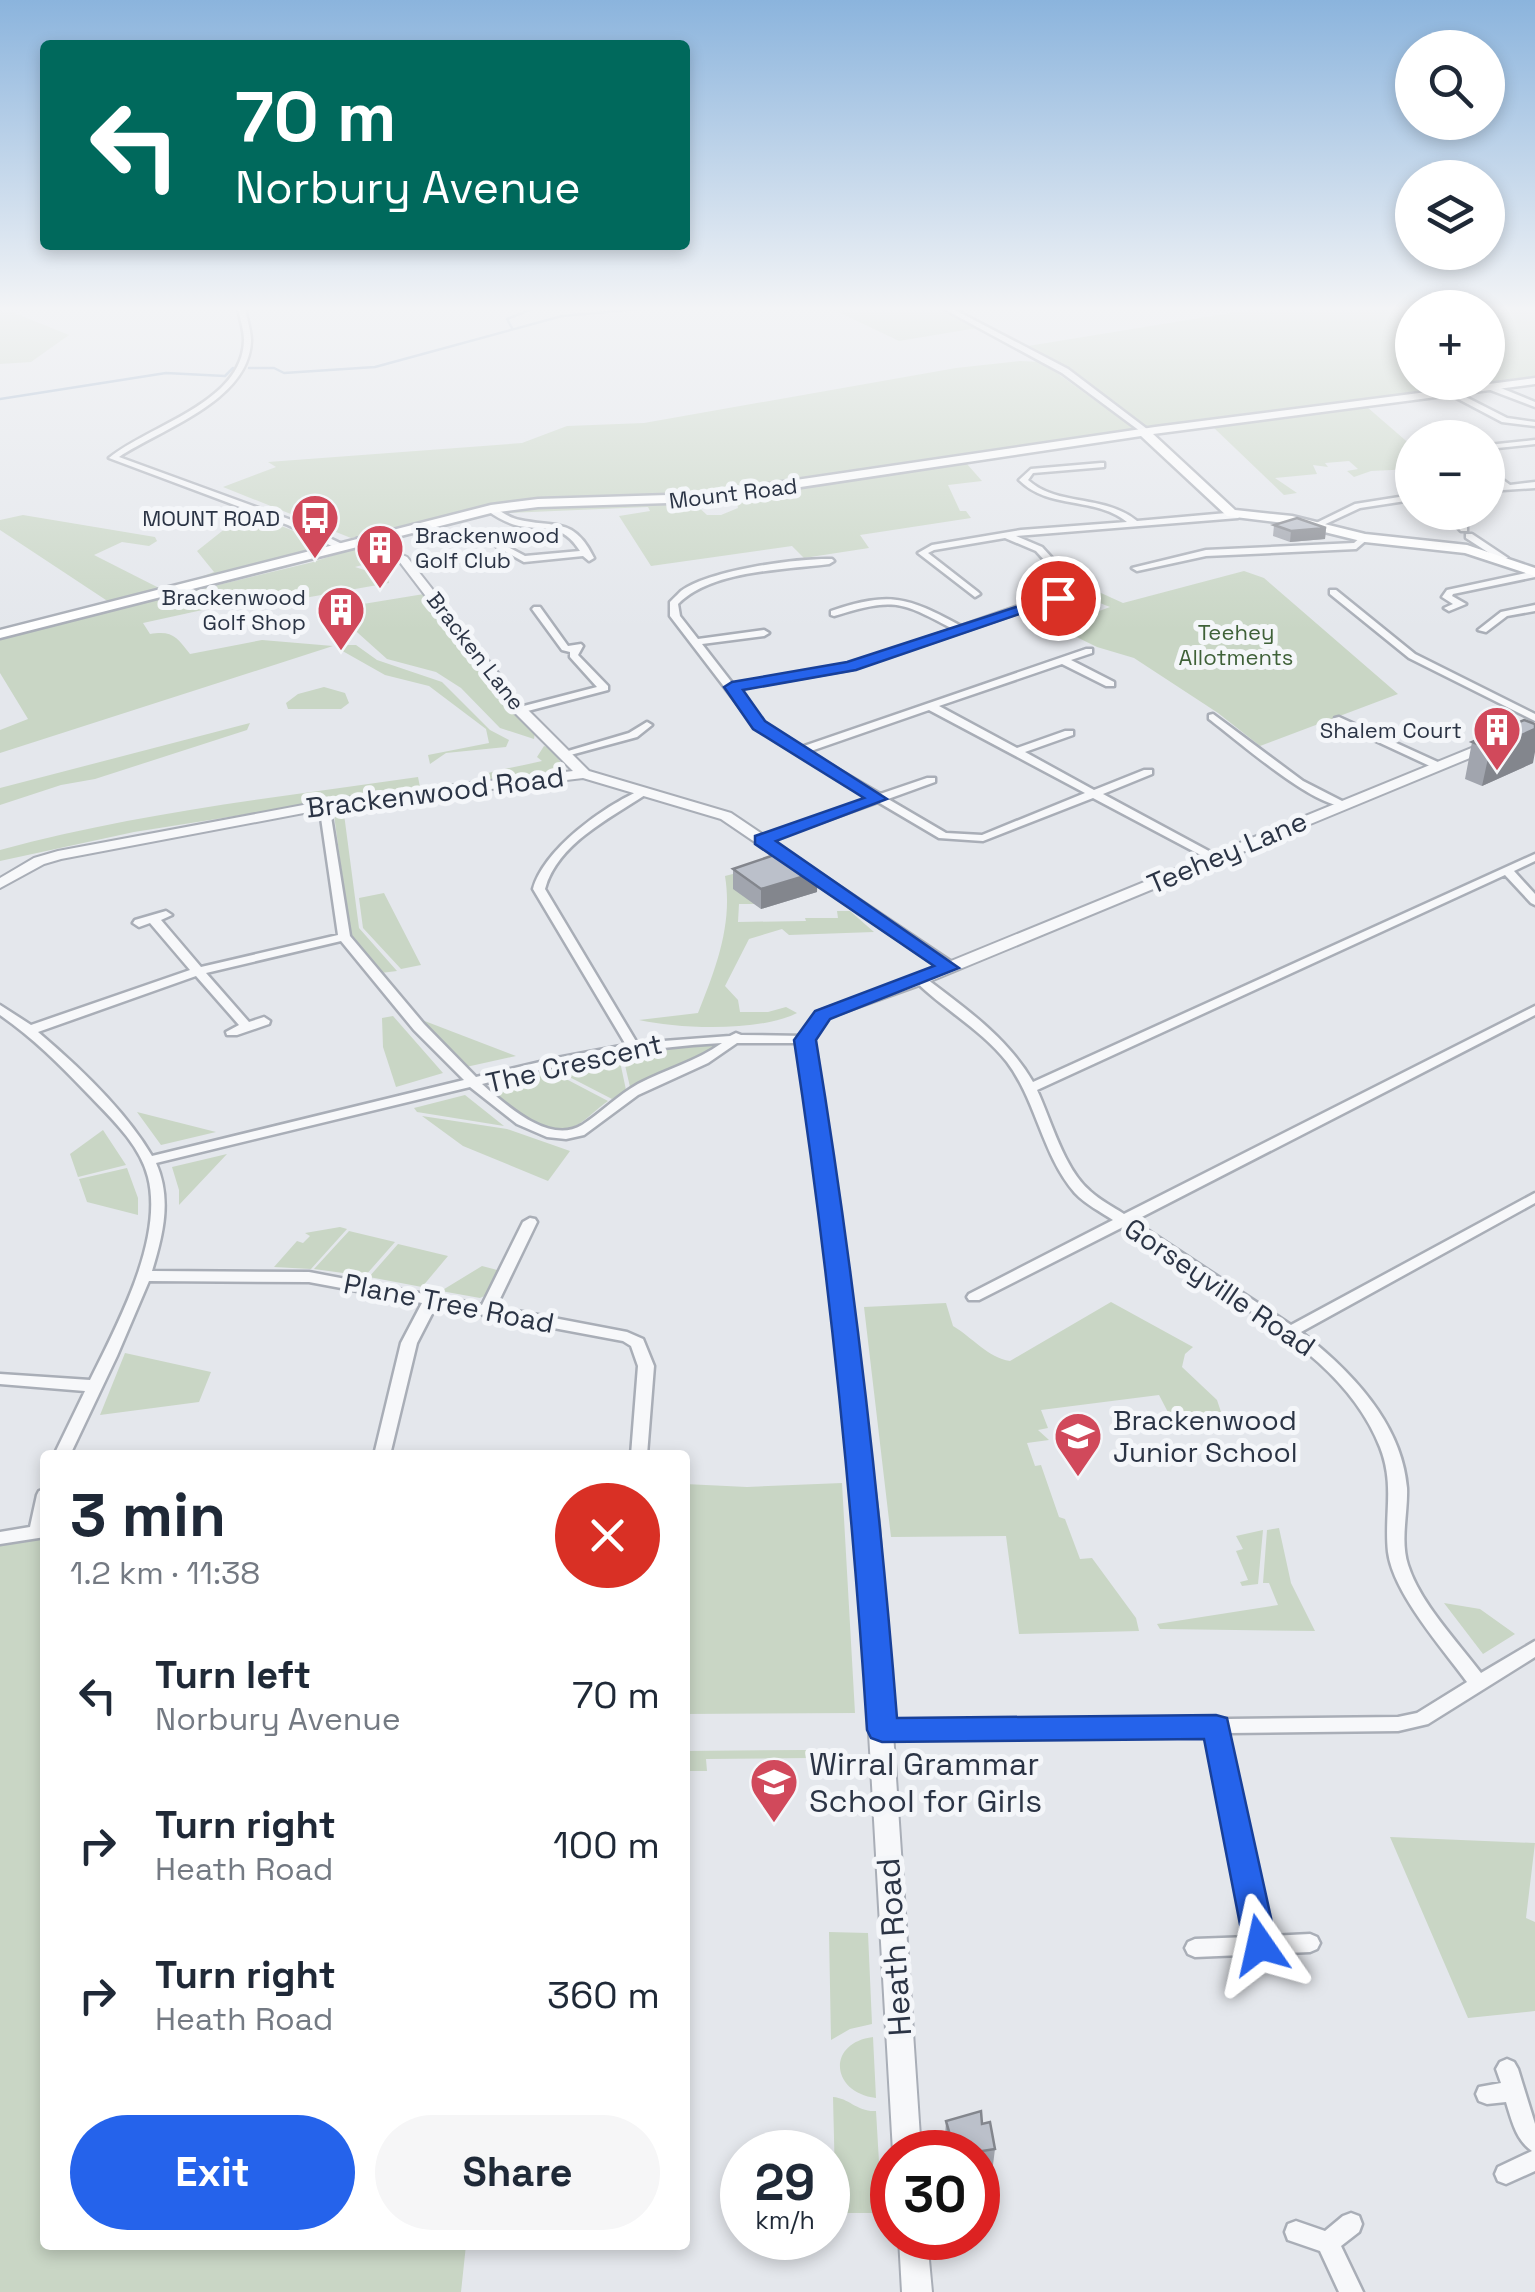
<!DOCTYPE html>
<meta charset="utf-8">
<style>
:root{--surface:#fff;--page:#f6f6f7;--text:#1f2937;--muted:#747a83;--accent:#2563eb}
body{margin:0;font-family:"Space Grotesk",sans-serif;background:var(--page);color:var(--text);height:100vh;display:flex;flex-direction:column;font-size:38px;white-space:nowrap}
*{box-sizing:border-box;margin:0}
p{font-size:32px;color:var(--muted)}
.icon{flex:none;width:55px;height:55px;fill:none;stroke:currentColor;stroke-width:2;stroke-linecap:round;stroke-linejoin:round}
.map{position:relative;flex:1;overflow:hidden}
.drawer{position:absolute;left:40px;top:1450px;width:650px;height:800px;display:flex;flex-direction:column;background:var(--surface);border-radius:10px;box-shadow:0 5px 15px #0003}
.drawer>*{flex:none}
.banner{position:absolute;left:40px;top:40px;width:650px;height:210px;border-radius:10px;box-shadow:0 5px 15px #0003;background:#00695c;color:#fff;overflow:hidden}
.controls{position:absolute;left:1395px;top:30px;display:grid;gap:20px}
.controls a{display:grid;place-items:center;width:110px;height:110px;border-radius:50%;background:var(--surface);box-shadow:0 5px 15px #0003;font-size:50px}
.speed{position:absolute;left:720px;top:2130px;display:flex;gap:20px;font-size:50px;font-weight:700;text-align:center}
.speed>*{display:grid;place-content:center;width:130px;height:130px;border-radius:50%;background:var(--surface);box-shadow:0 5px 15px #0003;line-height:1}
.speed small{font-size:25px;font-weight:400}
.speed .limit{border:15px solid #d22;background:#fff;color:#111}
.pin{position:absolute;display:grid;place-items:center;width:85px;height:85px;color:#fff;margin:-42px;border:5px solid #fff;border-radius:50%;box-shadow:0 2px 10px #0007}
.me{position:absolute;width:110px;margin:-55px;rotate:349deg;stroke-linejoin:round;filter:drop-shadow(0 0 8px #0008)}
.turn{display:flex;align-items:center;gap:35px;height:210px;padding:0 30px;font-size:45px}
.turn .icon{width:130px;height:130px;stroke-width:2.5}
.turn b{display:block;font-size:70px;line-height:85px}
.round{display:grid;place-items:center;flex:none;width:105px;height:105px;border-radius:52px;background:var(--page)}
.head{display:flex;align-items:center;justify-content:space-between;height:170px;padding:0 30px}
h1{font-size:60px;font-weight:700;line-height:75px}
.button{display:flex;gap:20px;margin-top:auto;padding:20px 30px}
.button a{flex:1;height:115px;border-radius:60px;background:var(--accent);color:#fff;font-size:40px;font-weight:700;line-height:115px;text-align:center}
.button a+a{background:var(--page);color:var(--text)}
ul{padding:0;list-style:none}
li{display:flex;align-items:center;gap:30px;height:150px;padding:0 30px}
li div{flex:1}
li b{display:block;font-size:38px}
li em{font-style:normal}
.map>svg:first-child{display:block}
.green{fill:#c9d6c5}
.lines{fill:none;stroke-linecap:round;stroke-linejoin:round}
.stream{stroke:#9fb4cc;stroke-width:2.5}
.minor-casing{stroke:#a9aeb7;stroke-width:5}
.tertiary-casing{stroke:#a9aeb7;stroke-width:4}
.secondary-casing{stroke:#a9aeb7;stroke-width:5}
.minor{fill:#f7f8fa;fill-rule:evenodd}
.tertiary{fill:#f7f8fa;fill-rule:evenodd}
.secondary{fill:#fff;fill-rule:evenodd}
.wall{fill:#a1a5ae}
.shaded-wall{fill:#83868d}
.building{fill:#bbc0ca;stroke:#83868d;stroke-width:2.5}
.route{fill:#2563eb;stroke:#184099;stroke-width:2.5}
.labels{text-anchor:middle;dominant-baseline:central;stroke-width:10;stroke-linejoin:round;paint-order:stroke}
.far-street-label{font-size:22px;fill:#2b3445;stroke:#f4f6f9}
.far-poi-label{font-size:22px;fill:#2b3445;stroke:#f4f6f9;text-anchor:end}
.far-park-label{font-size:22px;fill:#3f6138;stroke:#f4f6f9}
.street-label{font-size:28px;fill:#2b3445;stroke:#f4f6f9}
.poi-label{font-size:28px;fill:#2b3445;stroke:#f4f6f9;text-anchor:start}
.near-poi-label{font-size:32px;fill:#2b3445;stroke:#f4f6f9;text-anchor:start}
.near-street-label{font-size:32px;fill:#2b3445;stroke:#f4f6f9}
</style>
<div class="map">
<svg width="1535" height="2292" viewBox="0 0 1535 2292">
<rect width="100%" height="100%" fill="#e4e7ec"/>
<!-- green -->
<path class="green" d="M832 309H942L977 328 899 341Z
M1255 309H1412V382H1488V309H1535V380L1148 429 1063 365 1028 346Z
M7 310 69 335 31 362 0 364V311Z
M1020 361 1042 362 1137 431 684 496 493 505 351 538 223 487 276 467 268 462 522 443 567 426 644 423 956 368Z
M1367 407 1412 446V469L1371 471 1354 477 1347 471 1358 469 1349 461 1325 463 1328 467 1313 465 1317 474 1275 478 1297 493 1284 495 1212 426Z
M967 464 982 481 948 485 960 511H966L971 518 860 535 869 548 804 558 792 546 651 566 619 516 650 511 648 507 506 513C542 492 646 510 694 503L707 515H721L738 508 737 503 749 495Z
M246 512 332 546 179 585 214 572 197 551Z
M23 515 155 537 157 541 149 546 122 542 94 555 165 591 112 604 0 530V520Z
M358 547 377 550 388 558 355 567 374 573 376 578 388 577 389 583 293 600 285 592 143 623 150 634C172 630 177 637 190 654L262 640 333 646 0 753V730L28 719 0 673V638L313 562Z
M1244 571 1264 578 1398 694 1260 746 1218 713 1134 658 1097 647 1056 627 1110 607 1077 594 1079 583 1123 603Z
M424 594 510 708 535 732 534 739 500 728 461 688 436 672 387 659 339 616 363 604Z
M348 645H356L377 660 442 682 490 730 509 740 506 747 446 753 430 764 428 755 489 743 486 729 429 686 385 675 339 649Z
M324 687 345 693 349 703 341 709H288L286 703 298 694Z
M250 723 247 730 95 779 61 785 0 805V788Z
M544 746 551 748 566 770 439 787 480 781 479 776C500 769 521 766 542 761L537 757Z
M418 777 420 787 134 832 0 861V850C136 813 279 797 418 777Z
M344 814 359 928 397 971 381 973 351 940 334 815Z
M780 862 754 904H739L738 922 806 921 805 918H838L837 911H850L874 932 789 935 782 929 749 939 725 986 738 1000 740 1012H768L786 1007 797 1013C760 1032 679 1029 639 1020L698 1013C716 968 733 924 725 876Z
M384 893 421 965 401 969 363 928 359 898Z
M393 1016 443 1073 396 1087 383 1047 382 1018Z
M422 1020 516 1056 466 1067Z
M684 1044 712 1043 717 1049 630 1087 622 1052Z
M618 1052 626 1090 612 1099 550 1067Z
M547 1069 608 1101C597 1108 586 1121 575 1126 551 1138 500 1112 491 1088L495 1083Z
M465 1095 504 1126 417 1112 414 1108Z
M137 1112 216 1132 161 1145Z
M422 1116 507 1129 570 1151 548 1181 463 1146Z
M103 1130 126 1165 78 1177 70 1154Z
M227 1154 179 1205V1190L172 1167Z
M127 1168 138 1198V1215L87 1202 79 1179Z
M340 1227 347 1229 311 1269 274 1267 297 1241 303 1243 310 1236 305 1233Z
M349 1231 395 1242 365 1276 314 1269Z
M398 1244 448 1256 422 1287 369 1277Z
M482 1266 501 1271 491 1293 480 1298 441 1291Z
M1111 1302 1193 1347 1185 1354 1182 1367 1217 1400 1221 1412 1171 1418 1159 1395 1041 1410 1048 1428 1038 1430 1049 1440 1027 1443 1035 1466 1041 1465 1059 1517 1065 1519 1080 1559 1092 1558 1136 1618 1139 1631 1019 1634 1006 1536 891 1537 864 1307 946 1303 953 1326C972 1337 988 1358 1010 1361Z
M125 1353 211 1372 199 1402 100 1415Z
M842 1483 855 1713 685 1714V1484L747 1487Z
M1279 1528 1291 1583 1315 1631 1160 1629 1157 1624 1278 1605 1269 1583H1263L1267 1530Z
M1263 1530 1258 1584 1242 1586 1240 1582 1248 1580 1236 1551 1243 1549 1236 1536Z
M45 1537V2245H466L461 2292H0V1544Z
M1444 1603 1480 1609 1515 1634 1483 1654Z
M807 1750 808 1758 706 1759 707 1771H688L685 1785V1751Z
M1390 1837 1535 1843 1526 1918 1535 1922V2011L1468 2018Z
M829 1932 868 1933 872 2024 850 2029 831 2040Z
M873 2037 876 2098C831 2093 826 2043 873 2037Z
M833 2097C849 2098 857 2112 876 2111L882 2213H846L844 2180 835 2179Z"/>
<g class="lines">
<!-- stream -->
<path class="stream" d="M512 328 507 319 532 309
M249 368H274L284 373 375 367 562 316 640 309
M0 399 166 373 225 376 233 368"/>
<!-- minor casing -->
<g class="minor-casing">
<path id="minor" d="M238 309H245C247 319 251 331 251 341 249 401 161 429 119 457L294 521 344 545V549H338L288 525 109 458C149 425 243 403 244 340 244 330 240 319 238 309Z
M944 309H953L1068 369 1151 432 1144 434 1062 373Z
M1485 384H1491L1535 402V407L1485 388Z
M1450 389 1507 418 1535 422V426L1502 422 1447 393V389Z
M1435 426H1438L1457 438H1446L1432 430 1431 428Z
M1535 440V444L1488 449V445Z
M1101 463H1104V467L1033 473 1028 480C1058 507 1104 494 1137 521L1238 512 1242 515 1238 518 1016 536 1042 547 1075 583 1073 594 853 669 737 689 763 723 801 747 1086 649H1092V653L1071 660 1114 682V686H1106L1062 664 939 706 1017 748 1065 731H1073V735L1025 752 1094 790 1144 770H1152V774L1103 794 1218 856V860H1210L1093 798 983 841 939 838 878 802 766 842H758V838L871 798 755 727 670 616V602C671 601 680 592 681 591 710 570 797 558 832 559L834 561 829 564C783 570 712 570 678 604L680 616 698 639 764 630 769 633 764 636 702 644 733 684 848 664 953 629C899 600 893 598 834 616L831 615V611C891 591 907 597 961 626L1065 590V583L1036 551 1005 538 934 550 928 553 978 592 980 594 975 597 918 553 932 545 1021 530 1127 522C1095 496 1049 510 1019 480L1031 469ZM929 710 1085 793 982 835 946 833 888 799 935 782V778H927L880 794 808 752Z
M1488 469 1510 485 1535 482V488L1488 491V487L1501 485 1488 475Z
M1412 495V500L1360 508 1317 528 1310 526 1355 504Z
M491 506C501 511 509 518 520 520 556 528 574 517 594 558L589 561 583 556 524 562 497 547 504 545 525 556 580 551C562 523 547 531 519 526 507 523 498 518 488 511L487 509Z
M1443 512H1452L1467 527V531H1461Z
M1466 534H1472L1508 558 1500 560 1466 538Z
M1362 536 1369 538 1356 549 1206 556 1137 571 1132 568 1206 550 1354 543Z
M1535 571V577L1453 594 1452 596 1466 604 1449 611 1444 608 1453 604 1442 597 1447 590Z
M1330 590H1336L1415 654 1535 714V721L1409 658 1330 594Z
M1535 605V611L1507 616 1486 632 1478 630 1501 612Z
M534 607H540L568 646 581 644 583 646 578 655 608 686V690L520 713 516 712V708L597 687 570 657V652L562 650 532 609Z
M1213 714 1303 781 1344 802V806C1312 806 1237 740 1209 719V715Z
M1339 717 1440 763 1441 765 1440 767H1432L1335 722V718Z
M647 722 652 725 637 737 563 757 558 754 629 733Z
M641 790 645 791V795C609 819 557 844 545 889L637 1043 730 1036 736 1033 741 1035 805 1036 811 1040 810 1043H737L708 1063 638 1095 584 1135 566 1139 547 1137 517 1124 470 1087 156 1163C172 1199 163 1235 152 1271L309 1272 482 1305 523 1222 530 1218 535 1219 537 1222 496 1307 627 1332 643 1339 654 1366 647 1455H631L638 1366 631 1346 623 1341 436 1306 417 1343 390 1455H374L401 1343 422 1303 309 1282 149 1281 117 1356 70 1455H54L85 1391 0 1384V1374L90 1380C117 1325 164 1239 148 1177 140 1144 109 1116 86 1092 59 1064 32 1037 0 1015V1005L31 1025 190 970 150 923 139 927 133 923 135 920 166 911 172 915 161 920 201 967 338 935 319 804 324 801 329 804 350 936 424 1024 476 1077 557 1058 626 1045 533 889C544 849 604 806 641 790ZM341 941 414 1030 464 1080 152 1156C125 1110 78 1066 38 1032L196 976 239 1025 226 1032 227 1035H237L269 1024 270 1021 264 1017 249 1022 206 973ZM722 1043C696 1062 666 1069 638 1084 618 1095 602 1112 582 1125 549 1145 506 1105 482 1084 561 1064 640 1047 722 1043Z
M1535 854V861L1514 871 1535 894V905L1531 903 1505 875 1037 1090C1051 1120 1064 1169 1090 1191 1100 1200 1113 1207 1124 1214L1535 1006V1015L1134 1221 1291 1325 1535 1193V1203L1301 1332C1350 1370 1402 1423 1407 1488 1408 1513 1400 1540 1408 1565 1420 1603 1457 1641 1481 1673L1535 1641V1657L1428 1724 1398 1731 1228 1733 1269 1936 1310 1934 1317 1937 1320 1943 1317 1949 1310 1952 1195 1957 1188 1954 1185 1948 1188 1942 1195 1939 1249 1937 1209 1733 882 1737 875 1735 873 1730 875 1725 882 1723 1398 1717 1417 1713 1467 1682C1443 1649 1393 1593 1388 1552 1384 1514 1395 1485 1380 1447 1352 1376 1285 1334 1225 1294 1191 1272 1157 1249 1123 1227L979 1300H969L967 1297 969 1294 1113 1220C1101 1212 1085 1204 1075 1193 1042 1155 1037 1102 1007 1062 981 1029 943 1009 914 980L916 977H924C965 1008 1007 1037 1033 1082Z
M45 1489V1537L0 1544V1532L30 1527 37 1495 39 1491Z
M1507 2059 1514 2062 1518 2069 1535 2124V2171L1506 2184 1498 2181 1495 2174 1498 2167 1532 2151C1516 2140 1512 2121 1506 2102L1487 2104 1479 2101 1476 2094 1479 2087 1501 2083 1496 2069 1500 2062Z
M1351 2213 1359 2216 1362 2224 1359 2232 1341 2246 1363 2292H1339L1320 2251 1288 2240 1285 2232 1288 2224 1296 2221 1325 2231 1343 2216Z"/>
</g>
<!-- tertiary casing -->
<g class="tertiary-casing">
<path id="tertiary" d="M357 538H365L407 557 525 707 589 771 731 813 951 961 1535 722V731L926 983 828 1018 813 1040 833 1160 879 1523 921 2152H893L857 1523 815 1160 797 1040 816 1012 938 967 721 819 583 778 330 808 61 859 44 864 0 888V878L34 858 58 851 330 800 573 771 515 713 399 561 357 542Z
M899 2238H927L932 2292H902Z"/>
</g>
<!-- secondary casing -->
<g class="secondary-casing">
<path id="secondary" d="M1535 378V384L1153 434 1235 510 1292 516 1365 534 1467 545 1535 568V576L1465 553 1365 542 1292 524 1227 516 1141 436 701 502 538 507 491 513 0 638V630L491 505 538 499 701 494 1155 427Z"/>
</g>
<!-- minor -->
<use href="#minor" class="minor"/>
<!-- tertiary -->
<use href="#tertiary" class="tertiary"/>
<!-- secondary -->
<use href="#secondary" class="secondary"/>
</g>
<!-- wall -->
<path class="wall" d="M1274 525 1326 528 1325 539 1290 542 1273 536Z
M1472 742 1533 763 1482 786 1465 779Z
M733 869 817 892 761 909 733 889Z
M946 2121 982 2124 995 2149 993 2165 978 2168V2152H949L945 2137Z"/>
<!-- shaded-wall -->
<path class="shaded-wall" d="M1326 528 1325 539 1290 542 1291 531Z
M1535 729V752L1533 763 1482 786 1490 749Z
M818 872 817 892 761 909V889Z"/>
<!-- building -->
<path class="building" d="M1297 518 1326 528 1291 531 1274 525Z
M1524 720 1535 724V729L1490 749 1472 742Z
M786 851 818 872 761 889 733 869Z
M981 2111 982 2124 990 2122 995 2149 976 2152H955L946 2121Z"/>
<!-- sky -->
<linearGradient id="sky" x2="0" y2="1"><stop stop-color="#8bb4dd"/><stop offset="0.49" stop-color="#f3f4f6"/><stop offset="1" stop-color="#f3f4f6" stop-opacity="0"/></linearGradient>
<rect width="1535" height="630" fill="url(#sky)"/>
<!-- route -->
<path class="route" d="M1053 595 1066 598 856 670 743 690 765 721 887 799 776 841 959 968 830 1019 816 1040C853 1265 879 1491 897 1718L1216 1715 1227 1718 1277 1945 1272 1955 1260 1959 1249 1955 1244 1945 1204 1739 882 1742 871 1738 867 1730C852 1499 829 1269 794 1040L815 1011 934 966 755 844V836L864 798 753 729 724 687 732 682 847 662Z"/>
<!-- icons -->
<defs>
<g id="bus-pin" transform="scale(2.5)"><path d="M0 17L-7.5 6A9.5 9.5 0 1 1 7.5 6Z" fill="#d1495b" stroke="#f4f6f9"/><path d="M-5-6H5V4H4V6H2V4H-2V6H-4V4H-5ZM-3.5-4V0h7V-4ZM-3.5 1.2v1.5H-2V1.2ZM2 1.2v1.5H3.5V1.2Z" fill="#fff"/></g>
<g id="building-pin" transform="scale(2.5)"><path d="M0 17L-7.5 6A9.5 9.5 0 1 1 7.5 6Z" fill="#d1495b" stroke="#f4f6f9"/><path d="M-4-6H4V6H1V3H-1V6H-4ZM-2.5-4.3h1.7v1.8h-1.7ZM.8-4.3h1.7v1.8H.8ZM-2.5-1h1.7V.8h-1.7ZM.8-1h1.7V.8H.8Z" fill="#fff"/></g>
<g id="school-pin" transform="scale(2.5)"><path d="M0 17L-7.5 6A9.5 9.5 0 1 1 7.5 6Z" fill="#d1495b" stroke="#f4f6f9"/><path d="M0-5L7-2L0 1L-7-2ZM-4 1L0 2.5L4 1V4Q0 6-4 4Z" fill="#fff"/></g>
</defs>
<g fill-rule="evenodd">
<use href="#bus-pin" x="315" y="518"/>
<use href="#building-pin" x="380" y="548"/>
<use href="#building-pin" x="341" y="610"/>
<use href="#building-pin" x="1497" y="730"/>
<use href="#school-pin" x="1078" y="1436"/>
<use href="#school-pin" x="774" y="1782"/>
</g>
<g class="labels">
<!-- far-street labels -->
<g class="far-street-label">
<text transform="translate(733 493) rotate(-7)">Mount Road</text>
<text transform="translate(476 651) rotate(52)">Bracken Lane</text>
</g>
<!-- far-poi labels -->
<g class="far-poi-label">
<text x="280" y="518">MOUNT ROAD</text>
<text x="415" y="535" text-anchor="start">Brackenwood<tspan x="415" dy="25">Golf Club</tspan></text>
<text x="306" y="597">Brackenwood<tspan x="306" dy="25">Golf Shop</tspan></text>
<text x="1462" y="730">Shalem Court</text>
</g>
<!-- far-park labels -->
<g class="far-park-label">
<text x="1236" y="632">Teehey<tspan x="1236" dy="25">Allotments</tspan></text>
</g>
<!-- street labels -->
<g class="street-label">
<text transform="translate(435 792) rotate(-7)">Brackenwood Road</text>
<text transform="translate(1227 852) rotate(-23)">Teehey Lane</text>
<text transform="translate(574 1063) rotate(-13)">The Crescent</text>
<text transform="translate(1220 1287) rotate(34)">Gorseyville Road</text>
<text transform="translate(449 1303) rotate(11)">Plane Tree Road</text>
</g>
<!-- poi labels -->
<g class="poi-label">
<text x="1113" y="1420">Brackenwood<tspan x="1113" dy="32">Junior School</tspan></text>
</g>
<!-- near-poi labels -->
<g class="near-poi-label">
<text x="809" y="1764">Wirral Grammar<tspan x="809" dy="37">School for Girls</tspan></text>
</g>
<!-- near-street labels -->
<g class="near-street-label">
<text transform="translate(894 1947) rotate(-94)">Heath Road</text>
</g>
</g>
</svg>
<div class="controls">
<a><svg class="icon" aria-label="search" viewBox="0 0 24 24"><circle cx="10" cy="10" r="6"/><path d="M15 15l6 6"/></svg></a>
<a><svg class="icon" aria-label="layers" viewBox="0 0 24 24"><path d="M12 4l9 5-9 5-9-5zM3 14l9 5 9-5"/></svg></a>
<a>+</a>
<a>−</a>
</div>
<div class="speed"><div>29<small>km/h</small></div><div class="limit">30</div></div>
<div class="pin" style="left:1058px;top:598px;background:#d93025"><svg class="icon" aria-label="arrive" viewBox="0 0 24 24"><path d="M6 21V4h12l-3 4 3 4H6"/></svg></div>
<svg class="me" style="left:1260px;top:1945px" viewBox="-20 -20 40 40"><path d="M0-17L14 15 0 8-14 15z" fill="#2563eb" stroke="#fff" stroke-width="4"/></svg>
<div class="banner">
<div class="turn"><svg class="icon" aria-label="left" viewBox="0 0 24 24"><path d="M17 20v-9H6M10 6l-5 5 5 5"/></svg><div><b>70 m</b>Norbury Avenue</div></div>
</div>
<section class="drawer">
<div class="head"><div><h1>3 min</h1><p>1.2 km · 11:38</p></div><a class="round" style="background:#d93025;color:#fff"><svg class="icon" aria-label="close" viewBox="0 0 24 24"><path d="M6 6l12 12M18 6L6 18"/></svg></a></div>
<ul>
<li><svg class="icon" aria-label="left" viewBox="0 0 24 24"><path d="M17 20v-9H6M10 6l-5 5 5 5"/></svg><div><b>Turn left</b><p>Norbury Avenue</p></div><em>70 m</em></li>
<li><svg class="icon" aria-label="right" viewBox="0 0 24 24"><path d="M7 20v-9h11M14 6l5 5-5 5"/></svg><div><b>Turn right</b><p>Heath Road</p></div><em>100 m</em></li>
<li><svg class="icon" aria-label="right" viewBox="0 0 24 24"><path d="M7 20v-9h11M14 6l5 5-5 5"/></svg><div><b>Turn right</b><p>Heath Road</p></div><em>360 m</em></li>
</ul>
<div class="button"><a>Exit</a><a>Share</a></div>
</section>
</div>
